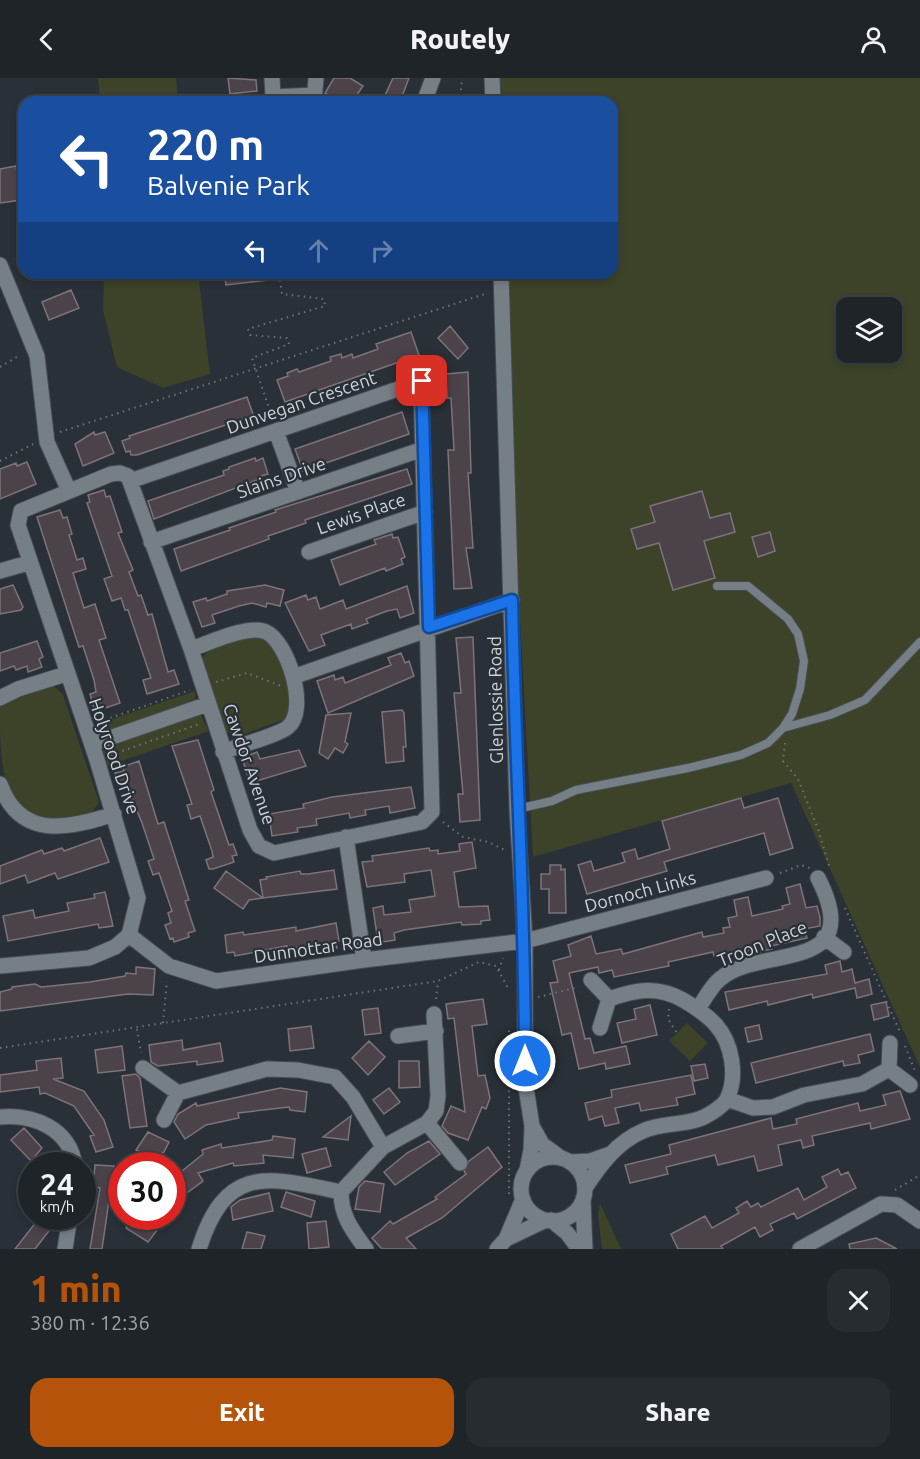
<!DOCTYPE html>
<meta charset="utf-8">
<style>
:root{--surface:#1f2429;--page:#272c31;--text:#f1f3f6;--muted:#a1a4a8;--line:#3c4146;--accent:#b45309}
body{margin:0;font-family:Ubuntu,sans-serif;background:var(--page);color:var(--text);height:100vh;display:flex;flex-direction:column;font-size:22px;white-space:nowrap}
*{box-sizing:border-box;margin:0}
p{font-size:20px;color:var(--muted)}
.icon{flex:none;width:33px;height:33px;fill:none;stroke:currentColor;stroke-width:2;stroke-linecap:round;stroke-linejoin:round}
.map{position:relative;height:1171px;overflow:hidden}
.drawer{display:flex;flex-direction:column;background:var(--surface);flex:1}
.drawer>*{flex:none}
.top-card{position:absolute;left:18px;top:18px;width:600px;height:183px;border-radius:18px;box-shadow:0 3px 9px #0003,0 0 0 2px var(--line);background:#1a4fa0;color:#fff;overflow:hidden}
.buttons{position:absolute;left:836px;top:219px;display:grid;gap:12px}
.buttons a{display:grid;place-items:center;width:66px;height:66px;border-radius:12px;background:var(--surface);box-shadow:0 3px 9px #0003,0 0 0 2px var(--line);font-size:30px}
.speed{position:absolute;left:18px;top:1074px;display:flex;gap:12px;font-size:30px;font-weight:700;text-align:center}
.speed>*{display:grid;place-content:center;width:78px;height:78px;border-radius:50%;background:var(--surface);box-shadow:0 3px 9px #0003,0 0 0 2px var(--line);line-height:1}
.speed small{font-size:15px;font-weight:400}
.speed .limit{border:9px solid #d22;background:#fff;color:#111}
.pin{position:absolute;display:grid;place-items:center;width:51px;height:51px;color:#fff;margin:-26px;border-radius:12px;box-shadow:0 3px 9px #0006}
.me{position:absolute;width:66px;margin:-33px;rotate:0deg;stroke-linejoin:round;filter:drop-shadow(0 0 4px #0008)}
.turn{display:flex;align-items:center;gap:21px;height:126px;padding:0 30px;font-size:27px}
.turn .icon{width:78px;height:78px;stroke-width:2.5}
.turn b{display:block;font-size:42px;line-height:51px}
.lanes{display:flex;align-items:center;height:57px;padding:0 30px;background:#0003;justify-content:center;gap:30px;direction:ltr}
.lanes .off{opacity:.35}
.round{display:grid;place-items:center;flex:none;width:63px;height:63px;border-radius:18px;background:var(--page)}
.summary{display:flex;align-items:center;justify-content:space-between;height:102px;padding:0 30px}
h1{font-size:36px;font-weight:800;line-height:45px;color:var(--accent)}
.button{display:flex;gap:12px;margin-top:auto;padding:12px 30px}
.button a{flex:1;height:69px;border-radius:18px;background:var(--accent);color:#fff;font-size:24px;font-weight:800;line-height:69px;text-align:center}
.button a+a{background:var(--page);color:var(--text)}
header{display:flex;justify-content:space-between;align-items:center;height:78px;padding:0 30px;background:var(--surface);font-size:27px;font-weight:800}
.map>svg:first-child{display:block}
.green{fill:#3c4329;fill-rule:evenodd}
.building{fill:#4c434a;stroke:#7c737b;stroke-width:1.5}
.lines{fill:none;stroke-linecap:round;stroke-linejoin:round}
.lane-casing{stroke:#474c52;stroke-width:10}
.street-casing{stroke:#474c52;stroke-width:17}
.secondary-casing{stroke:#474c52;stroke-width:17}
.path{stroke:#6d7479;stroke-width:2;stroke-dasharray:1.5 4.5;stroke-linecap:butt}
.lane{stroke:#767e86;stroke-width:8}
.street{stroke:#767e86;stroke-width:15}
.secondary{stroke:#767e86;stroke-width:15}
.route-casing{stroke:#114b97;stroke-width:15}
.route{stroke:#1a73e8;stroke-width:10}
.labels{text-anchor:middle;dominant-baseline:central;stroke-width:4.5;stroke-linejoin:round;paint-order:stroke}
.street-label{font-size:18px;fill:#ced3d7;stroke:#293037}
</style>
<header><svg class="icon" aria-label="back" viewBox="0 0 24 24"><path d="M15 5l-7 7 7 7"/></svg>Routely<svg class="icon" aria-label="person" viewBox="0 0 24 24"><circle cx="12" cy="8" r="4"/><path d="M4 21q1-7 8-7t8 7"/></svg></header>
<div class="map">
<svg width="920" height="1171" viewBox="0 0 920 1171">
<rect width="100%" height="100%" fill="#293037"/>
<!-- green -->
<path class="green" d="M98 0H176L178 24H100Z
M492 0H920V989L791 705 533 779 501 195H612V24H493ZM846 230H891V274H846Z
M104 195H198L210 296 163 310 117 289 103 232Z
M251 558 271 562 293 618 286 641 236 659 226 653 201 583 208 572Z
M52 606 63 617 99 724 91 736C0 758 0 698 0 627L12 619Z
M195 613V623L101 656 95 654 92 648Z
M200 636 209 653 107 688 102 672 108 666Z
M687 945 708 965 690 983 669 963Z
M600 1125 621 1171H602L598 1137Z"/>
<!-- building -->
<path class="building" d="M228 0 256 2 257 13 230 16Z
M334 0H350L363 8 352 24 343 18 339 24 325 15Z
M393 0H409L400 24H382Z
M16 88 21 122 0 125V91Z
M224 195H268V202L226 207Z
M71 212 79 230 49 242 42 224Z
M450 248 468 270 458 281 438 260Z
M411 254 419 277 285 324 277 302 288 298 287 295 297 291 299 294 331 283 330 279 341 276 342 280 352 276 353 280 378 271 376 266Z
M468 294 471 395H468L473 470H466L472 510 454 511 448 372H454L451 320H447L446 296Z
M247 319 253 336 246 340 137 377H131L130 373 126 374 122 363 130 360 129 358Z
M402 334 409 356 303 393 295 371Z
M94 354 95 357 105 354 114 375 83 388 75 366Z
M255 380 256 383 263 380 268 396 261 398 262 400 154 441 148 423 224 397 223 393 229 391V389Z
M27 384 36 406 0 421V391L16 385 17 388Z
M407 391 412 406 305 442 306 445 268 458 269 461 181 493 174 471 230 452 229 450 276 434 275 432Z
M104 412 106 419 110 418 122 454 118 455 133 492 129 494 138 518 141 517 148 537 152 536 168 594 174 592 179 606 147 616 143 602 151 600 128 532H125L121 520 112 523 104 501 112 498 87 425 90 424 88 417Z
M702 413 710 440 730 435 735 454 704 463 715 500 673 512 659 465 637 471 631 451 655 444 650 428Z
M60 432 63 440 67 439 72 456 69 457 77 482 83 480 86 491 73 495 84 530 95 526 106 560 99 562 120 625 105 630 104 627 94 630 90 616 96 614 94 602 83 568 79 569 37 439Z
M770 454 775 473 758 479 752 459Z
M392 456 393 460 398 459 405 479 401 481 403 486 386 493 385 490 340 507 331 482 376 466 374 462Z
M13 507 23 529 21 532 0 536V511Z
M265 507 284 512 280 528 267 525 266 529 252 525 239 528 212 537 215 545 202 549 193 524 206 520 207 523 227 516V513Z
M407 508 414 535 400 540 397 531 387 533 366 541 368 545 352 551 351 546 321 557 325 567 309 573 285 525 306 517 308 522 316 519 320 531 343 522 346 531Z
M473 559 480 742 460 744 458 716H463L454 615H461L456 560Z
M37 563 43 579 39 581 42 589 28 594 27 588 16 592 14 588 0 593V575Z
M401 575 405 585 409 583 414 598 328 635 317 603 334 597 335 602 343 599 345 605 391 587 388 580Z
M402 632 404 635 406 669H403L404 683 386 685 382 634Z
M351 635 345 664 348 666 343 675 335 670 328 681 319 675 326 637Z
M198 662 214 712 211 714 229 767 233 766 237 777 232 778 234 784 213 791H209L206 782 213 779 212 773 200 738 191 741 187 727 192 726 172 668Z
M299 672 306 688 250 705 242 680 257 674 260 681Z
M139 683 158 746 164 744 189 822 185 823 195 853 188 855 189 859 174 864 173 860 170 861 165 847 171 845 168 835 172 833 159 795 153 797 148 783 154 781 142 745 126 707 120 709 115 695 124 693 122 689Z
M411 709 415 730 390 735 389 728 365 732 366 737 350 740 349 735 316 741 317 747 297 750 298 754 272 758 269 736 304 730 303 726 332 719Z
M741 720 744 730 778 720 793 770 770 777 764 755 664 784 667 793 587 816 578 787 591 783 594 793 625 784 622 775 635 771 638 781 670 771 662 743Z
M100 760 109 784 58 801 55 795 28 805 25 797 0 806V788L42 772 44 776 62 770 64 773Z
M472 764 476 790 454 794 459 829 488 828 490 842 481 843V846L462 847 461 844 404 852 394 855 395 862 382 864 381 857H377L373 830 383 828 384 837 411 834 409 822 435 818 431 792 404 796 405 804 367 809 362 784 373 783 372 778 429 770 430 773 438 772V776L460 773 459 766Z
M550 787H561V792L565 791 566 835H549V811H541V796H550Z
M334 792 337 811 263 820 260 802 267 801 266 799 300 793 301 796H308Z
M226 793 263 820 249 822 243 831 214 810Z
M800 806 806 830 817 828 820 839V848L804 851 807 860 771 868 772 871 759 874 758 871 714 878 713 874 668 884 669 888 614 899 612 892 599 895 598 889 569 895 585 961 590 960 594 975 626 968 630 986 606 991 605 985 579 991 571 955 562 957 550 905 558 904 553 883 571 878 568 867 591 858 596 876 621 871 623 876 702 854 703 859 724 855 723 850 730 849 728 840 737 838 734 822 748 819 752 838 783 831 782 828 790 826 786 810Z
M105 814 113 848 99 850 98 846 8 863 3 838 33 832 35 840 69 833 67 825 95 820 94 816Z
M336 845 339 863 336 864 337 870 322 873 321 866 287 871V868L235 878 234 874 227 875 225 857 243 854 244 857 296 849V853Z
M840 883 842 894 852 891 855 905 869 901 872 916 857 920 855 910 813 920 812 916 768 927 767 923 729 932 725 914 827 896 825 887Z
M136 889 155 891 153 917 128 916 0 933V914L12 911V909L35 906 41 909 90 904 125 898 126 895 136 896Z
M483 921 487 946 472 948 478 998 485 997 490 1020 486 1031 482 1029 468 1062 448 1055 442 1048 451 1028 465 1034 454 940 448 941 446 926Z
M886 924 889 938 874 942 871 927Z
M650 927 657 957 622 965 617 945 636 941 634 931Z
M378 930 381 955 365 957 362 932Z
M759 947 762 961 748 964 745 950Z
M311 948 314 970 290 973 288 951Z
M870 956 874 973 858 977 860 985 844 988 843 983 756 1005 751 985Z
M182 962 183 972 220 965 223 983 197 987V983L158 988 151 984 149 967Z
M369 963 385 979 368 997 352 980Z
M122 968 125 992 98 995 95 972Z
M61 980 63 1000 53 1001 84 1013 104 1042 113 1069 96 1074 90 1058 94 1057 74 1028 45 1015 40 1016 39 1009 0 1014V997L37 992 36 983Z
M399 983H419L420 1009 399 1010Z
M705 986 708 1000 694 1003 691 988Z
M136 996 140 1000 147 1048 130 1050 122 998Z
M691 997 695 1016 676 1020 678 1027 641 1033 639 1025 615 1030 619 1045 605 1048 602 1038 589 1042 585 1025 612 1019 611 1012Z
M280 1010 307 1014 305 1034 290 1032 289 1029 238 1035 239 1040 206 1047 185 1061 174 1044 178 1036 196 1025 197 1028Z
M389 1010 400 1024 384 1036 373 1022Z
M900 1013 910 1041 871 1051 870 1045 812 1058 814 1067 803 1070 801 1062 778 1067 782 1087 758 1093 754 1078 718 1087 715 1077 666 1089 668 1096 630 1105 625 1087 671 1076 669 1067 771 1040 773 1051 797 1046 796 1041 858 1025 860 1033 886 1027 883 1017Z
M351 1038 348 1062 323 1059Z
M24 1050 42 1070 31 1083 11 1062Z
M148 1054 169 1064 164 1074 153 1081 136 1072Z
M273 1058 295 1061 293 1080 263 1077 264 1085 234 1088 233 1085 198 1095 203 1103 172 1126V1101L203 1076 202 1072 221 1066 222 1070 272 1062Z
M429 1063 440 1076 395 1107 384 1094 407 1075Z
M488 1069 502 1089 442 1140 406 1160 416 1171H382L372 1160 390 1143 393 1146 437 1121 435 1119 466 1096 464 1093 469 1083Z
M326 1070 331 1088 307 1095 302 1076Z
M95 1087 114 1088 102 1171H90L100 1110 93 1109Z
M838 1091 841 1097 848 1094 856 1110 797 1141 794 1135 770 1146 773 1152 760 1159 755 1149 721 1168 723 1171H678L671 1156 705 1138 712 1150 739 1135 736 1130 747 1123 751 1129 758 1125 761 1129 798 1110 804 1122 827 1109 822 1099Z
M365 1103 384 1106 380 1134 355 1131 359 1109Z
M286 1114 315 1123 311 1139 281 1129Z
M269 1115 273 1133 233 1142 231 1129 240 1122Z
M133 1138H168L148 1164 126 1150Z
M40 1139 52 1149 35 1171H15Z
M326 1143 329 1169 309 1171 307 1145Z
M247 1154 265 1158 261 1171H242Z
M876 1160 897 1171H850L849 1166Z"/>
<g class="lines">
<!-- lane casing -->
<g class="lane-casing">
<path id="lane" d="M783 650 830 637 865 622 920 564
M517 731 552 723 576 712 688 690 741 677 768 665 783 650 792 636 800 611 804 583 798 556 788 541 748 508H717"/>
</g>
<!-- street casing -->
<g class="street-casing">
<path id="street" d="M272 0 273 19 314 17
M492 0 493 24
M314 24 316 0
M424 24 433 0
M0 187 37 278 47 364 69 413
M501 195 517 731 525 863V1003L532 1048 531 1072 527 1092
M276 353 298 414
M151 464 423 371
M309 474 425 434
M0 493 28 485
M191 571C209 565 249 546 266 554 288 564 309 632 288 649 279 657 237 668 223 674
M293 599 512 522
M0 620 18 611 66 596
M92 666 208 626
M0 706C20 762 68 751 114 736
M346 759 364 882
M129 857 169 888 216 903 364 882 525 863 766 800
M824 859 844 874
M0 888 89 880 115 869 129 857 138 820 97 682 18 447 21 433 111 396 120 395 128 398 191 571 250 752 259 768 274 775 422 744 432 734 421 303 130 403
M591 902 609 921
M698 931C704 922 711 908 720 901 761 866 868 898 818 800
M398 958 436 953
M143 990 178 1015
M889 991 890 965
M727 1021 753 1030 773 1029 804 1017 862 1006 889 991 910 1007
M0 1039C33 1036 70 1050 75 1088
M164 1042 178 1015 267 991 298 992 335 999 353 1019 383 1069
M427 1045 460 1085
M532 1048 542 1066 561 1080
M570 1084 590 1083 610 1076
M585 1110C600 1087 617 1064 643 1053 662 1044 688 1048 706 1038 712 1035 724 1027 727 1021 738 998 732 965 716 947 707 937 695 929 683 922 657 907 635 912 609 921L600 950
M65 1171 70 1138
M199 1171C226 1085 268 1099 341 1114
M366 1171C352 1152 341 1138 341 1114L383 1069 427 1045 436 1033 438 1018 434 936
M800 1171 881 1126 897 1127 920 1143"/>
</g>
<!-- secondary casing -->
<g class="secondary-casing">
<path id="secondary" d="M521 1111a32 32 0 1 1 64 0a32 32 0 1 1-64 0Z
M583 1121 585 1171
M551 1142 567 1155 579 1171
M506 1161 546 1142
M497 1171 506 1161 523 1121"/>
</g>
<!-- path -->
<path class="path" d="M460 24 462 0
M0 289 20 277
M272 339 252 280 289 266 287 260 250 257 248 251 325 228 324 221 282 216 279 195
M60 354 488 215
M0 383 33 366
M216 604 247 595 281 608
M99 644 190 612
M785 665 783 683 798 701 818 751 830 791
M111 677 199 646
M443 744 463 759 488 764 505 772
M780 795 801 787 810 790
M845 830 900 954
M499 892 503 880
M538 919 579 909
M436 921 438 903
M669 931 668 941 677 955
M163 945 167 903
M137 951 141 975
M905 968 915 993
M0 970 438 903 479 884 496 888 509 912
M895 1112 920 1097
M509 1116V950"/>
<!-- lane -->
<use href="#lane" class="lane"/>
<!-- street -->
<use href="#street" class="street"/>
<!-- secondary -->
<use href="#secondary" class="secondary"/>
</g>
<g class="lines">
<!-- route casing -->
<g class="route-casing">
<path id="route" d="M422 303 429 549 512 522C515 676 525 829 525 983"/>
</g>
<!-- route -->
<use href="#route" class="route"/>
</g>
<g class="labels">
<!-- street labels -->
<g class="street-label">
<text transform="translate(301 324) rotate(-19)">Dunvegan Crescent</text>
<text transform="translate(281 399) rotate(-19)">Slains Drive</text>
<text transform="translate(361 435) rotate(-19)">Lewis Place</text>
<text transform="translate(495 622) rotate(-91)">Glenlossie Road</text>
<text transform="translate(115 678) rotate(71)">Holyrood Drive</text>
<text transform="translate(250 686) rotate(71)">Cawdor Avenue</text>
<text transform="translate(640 813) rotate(-15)">Dornoch Links</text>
<text transform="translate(762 865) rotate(-22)">Troon Place</text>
<text transform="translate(318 869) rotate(-8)">Dunnottar Road</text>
</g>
</g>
</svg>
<div class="buttons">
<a><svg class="icon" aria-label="layers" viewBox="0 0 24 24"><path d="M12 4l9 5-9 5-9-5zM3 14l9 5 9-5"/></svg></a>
</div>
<div class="speed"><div>24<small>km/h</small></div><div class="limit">30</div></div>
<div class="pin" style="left:422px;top:303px;background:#d93025"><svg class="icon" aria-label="arrive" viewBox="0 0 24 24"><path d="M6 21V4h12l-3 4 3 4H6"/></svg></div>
<svg class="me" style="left:525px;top:983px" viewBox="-20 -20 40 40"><circle r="17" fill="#1a73e8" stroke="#fff" stroke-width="3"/><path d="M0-11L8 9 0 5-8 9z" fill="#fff"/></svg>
<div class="top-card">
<div class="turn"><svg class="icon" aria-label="left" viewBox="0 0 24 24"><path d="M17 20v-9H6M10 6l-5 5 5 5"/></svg><div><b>220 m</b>Balvenie Park</div></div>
<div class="lanes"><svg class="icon" aria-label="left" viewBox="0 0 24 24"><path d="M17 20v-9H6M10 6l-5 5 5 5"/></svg><svg class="icon off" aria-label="ahead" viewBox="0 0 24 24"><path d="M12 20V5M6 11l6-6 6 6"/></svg><svg class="icon off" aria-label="right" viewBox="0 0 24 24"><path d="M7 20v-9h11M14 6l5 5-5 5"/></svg></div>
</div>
</div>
<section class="drawer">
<div class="summary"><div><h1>1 min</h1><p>380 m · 12:36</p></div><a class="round"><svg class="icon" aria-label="close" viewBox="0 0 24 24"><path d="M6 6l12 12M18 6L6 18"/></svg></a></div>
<div class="button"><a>Exit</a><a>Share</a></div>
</section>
